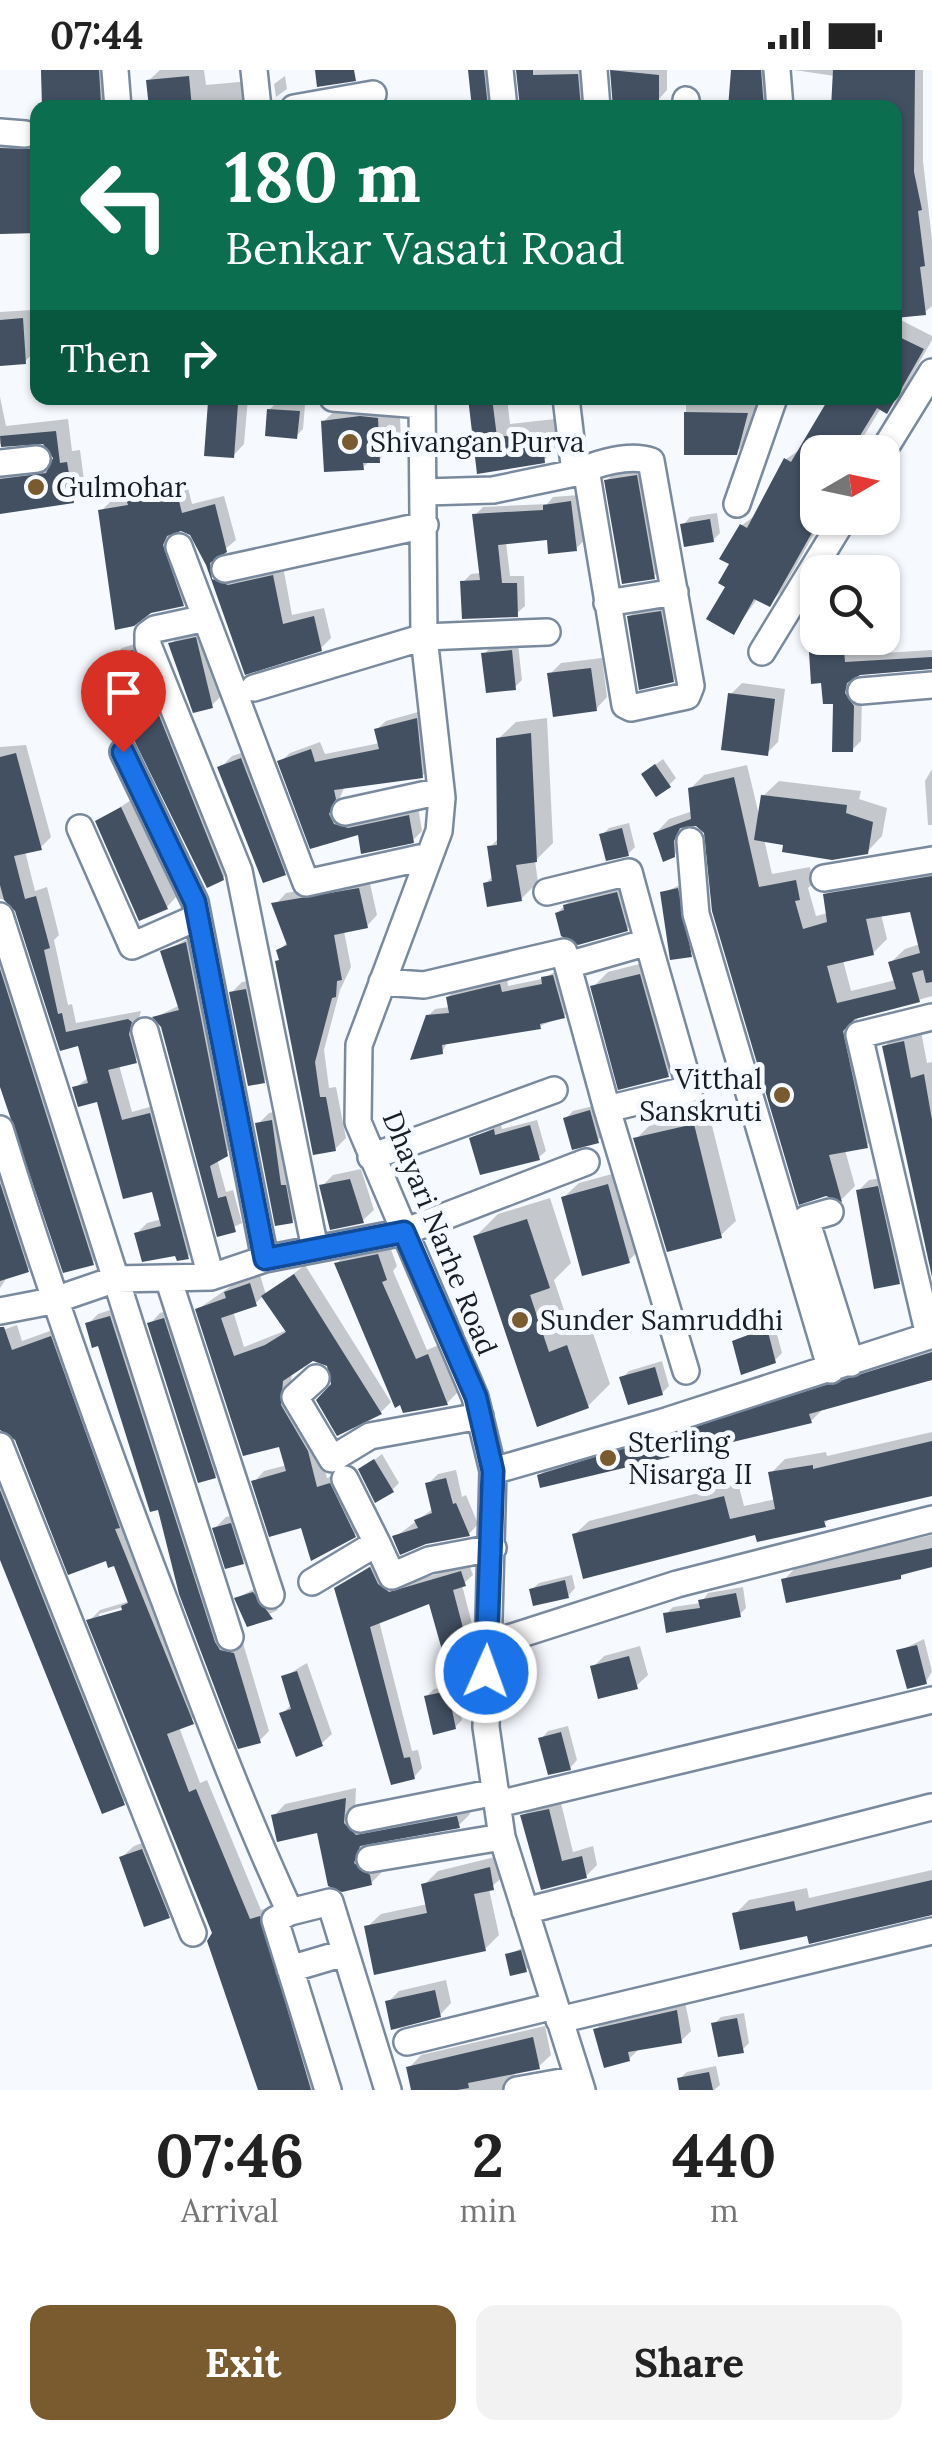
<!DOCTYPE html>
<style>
:root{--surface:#fff;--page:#f2f2f2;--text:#222;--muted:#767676;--accent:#795b2f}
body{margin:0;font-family:Lora,serif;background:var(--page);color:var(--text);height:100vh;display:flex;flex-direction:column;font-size:38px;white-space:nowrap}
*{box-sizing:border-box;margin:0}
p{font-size:32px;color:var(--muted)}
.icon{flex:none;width:55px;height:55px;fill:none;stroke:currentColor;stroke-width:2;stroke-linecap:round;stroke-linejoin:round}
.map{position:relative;height:2020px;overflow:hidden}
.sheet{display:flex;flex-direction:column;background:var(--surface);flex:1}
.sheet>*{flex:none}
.banner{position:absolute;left:30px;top:30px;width:872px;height:305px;border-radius:20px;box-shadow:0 2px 8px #0004;background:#0b6e4f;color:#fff;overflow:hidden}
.needle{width:65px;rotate:81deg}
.buttons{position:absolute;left:800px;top:365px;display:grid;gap:20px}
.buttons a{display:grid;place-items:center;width:100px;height:100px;border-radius:20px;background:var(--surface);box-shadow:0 2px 8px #0004;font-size:50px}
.pin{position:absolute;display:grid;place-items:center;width:85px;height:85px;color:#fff;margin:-102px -42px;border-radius:50% 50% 50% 0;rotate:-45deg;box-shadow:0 0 10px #0007}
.pin .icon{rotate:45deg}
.me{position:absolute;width:110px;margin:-55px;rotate:2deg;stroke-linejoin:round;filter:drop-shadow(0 0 8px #0008)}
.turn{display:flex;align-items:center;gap:35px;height:210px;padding:0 30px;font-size:45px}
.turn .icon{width:130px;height:130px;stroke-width:2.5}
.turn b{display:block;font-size:70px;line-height:85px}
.then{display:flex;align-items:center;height:95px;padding:0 30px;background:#0003;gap:20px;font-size:38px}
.eta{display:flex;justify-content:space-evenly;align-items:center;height:170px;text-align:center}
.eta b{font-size:60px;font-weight:800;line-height:70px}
.action{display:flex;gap:20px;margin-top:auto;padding:20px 30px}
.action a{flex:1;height:115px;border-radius:20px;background:var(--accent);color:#fff;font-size:40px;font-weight:800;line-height:115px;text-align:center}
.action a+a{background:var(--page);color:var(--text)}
.status{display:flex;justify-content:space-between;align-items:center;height:70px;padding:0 50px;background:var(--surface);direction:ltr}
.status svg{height:28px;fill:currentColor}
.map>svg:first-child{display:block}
.shadow{fill:#0003;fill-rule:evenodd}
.building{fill:#425062;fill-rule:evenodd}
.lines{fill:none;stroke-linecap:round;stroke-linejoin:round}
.minor-casing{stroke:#7a8a9e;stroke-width:30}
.minor{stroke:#fff;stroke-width:25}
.route-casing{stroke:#114b97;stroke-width:25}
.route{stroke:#1a73e8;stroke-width:18}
.poi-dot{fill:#795b2f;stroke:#f6f9fe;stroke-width:4}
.labels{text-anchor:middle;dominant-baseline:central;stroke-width:10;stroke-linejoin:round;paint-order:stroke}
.poi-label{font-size:28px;fill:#181e26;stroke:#f6f9fe;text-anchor:start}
.street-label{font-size:28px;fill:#181e26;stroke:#f6f9fe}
</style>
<div class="status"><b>07:44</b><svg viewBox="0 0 49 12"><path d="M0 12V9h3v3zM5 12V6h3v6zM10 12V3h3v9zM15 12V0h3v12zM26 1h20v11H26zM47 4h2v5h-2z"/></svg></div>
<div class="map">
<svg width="932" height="2020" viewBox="0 0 932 2020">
<rect width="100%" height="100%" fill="#f6f9fe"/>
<!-- shadow -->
<path class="shadow" d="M41 0H112L121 38H43Z
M160 0H204L206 15 250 11 253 38H151L148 11Z
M470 0H496L494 38H475Z
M519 0H589L597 38H521Z
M611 0H667V20L658 30 615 38Z
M734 0H771L777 38H711L715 33 731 35Z
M794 0H923V91L932 170V236L925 242 895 246V38H801L808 30 834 31 835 6Z
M285 6 287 19 276 27 274 14Z
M0 65 38 70V160L0 161Z
M38 165V192H35L34 169Z
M32 240 35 282 25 291 0 293V242Z
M895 247 932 266V270L899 328 887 340 881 338 854 382H818V448H823L781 522 769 534 758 528 733 562 728 516 742 455 756 445 786 389 801 379 830 328H895Z
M0 327 6 356 68 349 72 381 80 380 85 418 72 430 0 441V390L15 398 54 392 51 377 37 370 0 374Z
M215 328H248L244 374 233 386 210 333Z
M399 328 401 368 379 390 370 391 362 398 323 352 346 330Z
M471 328H507L510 354 555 349 558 376 544 390 479 401Z
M686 328H758L747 371 736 383 686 382Z
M276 333 305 335 303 359 296 366 269 340Z
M648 395 665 495 654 506 607 410 618 399Z
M157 412 160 421 187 414 192 434 224 426 236 470 219 484 222 499 283 496 292 545 324 538 331 568 321 578 246 602 209 494 192 463 174 460 173 470 193 524 183 534 101 441 111 431Z
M579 425 584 471 575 479 549 468 506 472 510 506H524L525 536 516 544 463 512 471 504 481 503 475 445 483 437 547 434 553 427Z
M717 443 720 463 713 470 683 455 690 447Z
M672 531 684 599 673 610 629 547 641 536Z
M206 557 223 624 212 635 171 574 182 563Z
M144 571 234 796 223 808 110 589 122 578Z
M852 572 853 585 932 580V597L855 605 852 611 862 626 861 671 852 680 836 631 811 583 820 574Z
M518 574 522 610 515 617 484 584 491 577Z
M602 588 607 627 596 639 550 604 561 593Z
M742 613 785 619 778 672 767 683 731 624Z
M425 640 432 696 422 706 345 716 337 734 418 737 422 761 413 770 360 761 312 776 280 692 290 683 320 672 325 684 380 673 376 660 386 651Z
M547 648 553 773 535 791 538 812 521 829 485 814 494 805 490 777 500 767 498 669 516 652Z
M26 675 51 767 41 777 25 781 35 821 47 817 59 865 54 870 68 935 72 934 76 953 141 941 138 952 146 980 135 990 119 995 132 1042 160 1034 198 1176 188 1186 137 1163 147 1153 162 1149 154 1119 99 1029 75 1018 89 1007 80 973 62 978 18 840 12 831 0 829V677Z
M253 679 295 791 284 803 220 698 232 686Z
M663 689 676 708 669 715 651 698Z
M747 695 760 749 763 726 779 711 861 721 859 729 887 738 882 766 867 782 764 769 772 804 810 797 813 814 808 818 816 846 828 843 826 825 839 811 932 796V926L857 948 881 1062 867 1075 845 1080 855 1116 842 1129 826 1124 706 761 697 753 687 755 688 771 674 785 656 763 669 749 693 741 690 719 704 705ZM912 840 920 874 905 879 891 892 896 910 851 921 843 890 873 883 887 869 881 844Z
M932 699V755H928L925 711Z
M131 730 176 827 167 837 98 752Z
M629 753 635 777 628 784 602 765 609 758Z
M369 809 377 845 367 856 344 861 351 897 340 920 324 980 329 1018 336 1017 346 1068 335 1079 315 1082 279 880 289 871 276 834 286 823Z
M628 812 638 847 627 859 557 843 577 824Z
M684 813 698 877 690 884 663 823Z
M0 859 103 1182 93 1192 0 1007Z
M193 866 234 1076 217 1089 226 1122 233 1120 242 1153 219 1164 163 956 156 947 180 935 163 882Z
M655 890 683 990 668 1005 593 917 608 902Z
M560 899 571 939 564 946 540 956 448 971 442 982 428 946 435 939 450 937 448 927 455 920 507 908 508 916 542 909Z
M256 910 274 1000 264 1011 232 922 242 912Z
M920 956 927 993 932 992V1182L884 977 901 960Z
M597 1035 605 1063 598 1070 566 1048 573 1041Z
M283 1040 303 1140 292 1151 258 1054 269 1043Z
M708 1040 736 1151 720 1166 636 1069 651 1054Z
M537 1050 546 1081 538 1088 472 1069 501 1054 502 1059Z
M361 1099 374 1140 362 1151 322 1116 333 1105Z
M11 1101 39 1188 27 1200 8 1206 0 1218V1104Z
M623 1101 644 1176 628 1191 563 1128 579 1113Z
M888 1107 910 1201 899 1212 858 1121 869 1110Z
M550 1128 571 1193 554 1210 571 1261 590 1254 610 1314 588 1336 538 1354 476 1166 498 1144Z
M389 1174 397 1196 393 1201 427 1280 439 1275 458 1322 447 1333 337 1193 348 1182Z
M305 1195 391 1332 381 1342 338 1363 329 1295 313 1289 292 1302 290 1323 318 1370 327 1408 340 1404 365 1454 354 1465 302 1455 254 1412 264 1401 287 1395 280 1374 198 1239 237 1212 260 1205 266 1225ZM264 1225 287 1260 244 1277 233 1241 255 1234Z
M120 1237 230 1570 243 1573 269 1661 259 1671 240 1676 160 1437 100 1273 88 1254 98 1244Z
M174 1239 225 1396 215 1406 150 1254 160 1243Z
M774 1253 782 1283 775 1290 734 1272Z
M17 1255 22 1271 61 1257 203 1642 179 1657 200 1713 207 1710 261 1840 270 1837 322 2014 329 2020H260L214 1864 89 1551 100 1540 130 1531 115 1492 0 1350V1261ZM134 1534 135 1539 99 1549V1544Z
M932 1271V1306L824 1338 811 1351 539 1406 556 1390Z
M662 1291 669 1316 662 1323 622 1308 629 1301Z
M932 1362V1423L832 1446 824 1454 757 1462 574 1465 589 1451 738 1413 744 1436 776 1429 771 1403 785 1389 826 1382 827 1386Z
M382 1384 399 1413 392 1420 361 1400Z
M0 1388 134 1722 123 1733 0 1482Z
M456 1400 462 1427 466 1425 478 1454 469 1464 395 1467 434 1438 428 1414 438 1404Z
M242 1443 254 1481 243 1492 215 1458 226 1447Z
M932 1465V1495L900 1506 784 1510 797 1496Z
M379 1490 401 1515 469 1494 473 1505 462 1515 474 1562 466 1571 431 1530 379 1551 412 1681 418 1680 422 1698 414 1707 392 1712 336 1519Z
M572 1505 575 1518 568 1526 531 1520 539 1513Z
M260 1516 278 1540 248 1554 237 1528Z
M743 1517 746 1538 739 1545 666 1544 673 1537 701 1533 708 1523Z
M924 1569 932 1601 926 1612 899 1581Z
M640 1576 648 1605 636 1616 593 1597 604 1586Z
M307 1593 332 1664 321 1674 282 1644 292 1634 284 1607Z
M455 1615 462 1650 455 1657 427 1626 434 1619Z
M568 1656 577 1690 570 1698 541 1669 548 1661Z
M356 1718 355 1741 468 1736 470 1744 459 1755 367 1772 364 1781 380 1794 382 1802 371 1813 319 1760 274 1746 285 1734Z
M560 1729 573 1782 593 1776 597 1795 586 1806 543 1817 523 1746 534 1735Z
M153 1769 180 1835 168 1846 122 1787 134 1776Z
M503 1785 506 1804 489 1819 499 1865 485 1879 367 1857 381 1844 428 1834 424 1815 438 1801Z
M932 1800V1844L809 1863 735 1844 749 1830 807 1818 809 1828Z
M528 1875 533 1893 526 1900 508 1885Z
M446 1910 451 1933 440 1945 388 1932 399 1921Z
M685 1932 691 1961 681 1971 640 1978 629 1989 596 1959 605 1950Z
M744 1943 749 1973 742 1980 714 1954 721 1947Z
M545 1956 551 1985 538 1997 515 2003 512 2010 521 2020H413L409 1998 421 1985Z
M716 1996 720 2015 714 2020H682L679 2009 687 2002Z"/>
<!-- building -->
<path class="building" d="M41 0H99L101 33 42 38Z
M315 0H354L356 11 317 17Z
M468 0H484L488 38H472Z
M516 0H533V5L578 4 581 38H520Z
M610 0 659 5V32L613 38Z
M731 0H761L764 38H728Z
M833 0H915L914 102 922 140 918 141 925 196 920 197 926 245 895 248V38H831Z
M189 6 192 38H149L146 10Z
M0 78 31 79 38 163 0 164Z
M23 248 26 294 0 296V250Z
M895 265 924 279 887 344 877 338 850 382H818V452L770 537 754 529 734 565 706 549 725 517 718 513 729 494 719 489 740 454 747 458 784 388 791 392 829 328H895Z
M468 328H492L497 367 542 362 545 393 477 404Z
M208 332 238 334 234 388 204 386Z
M267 339 300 341 297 369 265 366Z
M684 342 748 343 737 385H684Z
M360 346 378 348 380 393H363L364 400 324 402 321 351Z
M56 361 60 393 67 392 74 433 0 444V409L46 403 53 388 43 374 1 377 0 366Z
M637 405 655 509 622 514 604 410Z
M147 420 150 430 177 423 182 443 215 434 227 482 210 493 212 509 228 515 273 505 283 554 314 546 322 581 245 605 206 495 190 465 181 461 167 466 163 475 184 536 151 543 134 556 115 560 98 440 128 435 125 426Z
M571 431 577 481 548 484 547 470 498 475 502 513H517L518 547 462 549 460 511 480 510 472 444 543 440V435Z
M710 449 714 472 684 477 680 454Z
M661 541 674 612 639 620 627 546Z
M196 567 213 638 193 643 168 573Z
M133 580 223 806 224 810 207 818 135 672 123 619 118 620 108 588Z
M512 580 516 620 486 623 481 583Z
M844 580 845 592 932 587V599L860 605 847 613 845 623 854 636 853 682H832L833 634H823L821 613 811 614 809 582Z
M591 598 597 641 553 647 547 603Z
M728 623 775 629 768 686 721 680Z
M417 648 423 708 334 720 336 729 329 744 334 754 348 758 409 745 414 773 361 784 358 765 310 779 277 691 311 679 315 692 379 679 374 659Z
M531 663 537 792 516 795 522 831 487 837 483 813 492 811 487 776 497 775 496 668Z
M16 683 42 780 14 786 25 829 36 826 50 878 44 880 58 944 62 943 66 962 128 949 132 952 129 964 137 993 108 1000 122 1050 150 1043 189 1189 177 1191 175 1186 142 1192 134 1163 161 1156 152 1122 123 1129 97 1032 78 1037 72 1017 88 1013 78 976 60 981 15 841 4 830 0 815V687Z
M241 688 286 805 263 813 217 697Z
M655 694 671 717 656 727 641 704Z
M734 707 759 817 796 810 800 830 795 831 803 859 827 852 823 824 932 806V912L926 913 923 900 912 903 920 932 855 949 843 961 868 1078 829 1085 842 1132 826 1126 799 1135 712 841 704 763 696 756 680 758 674 771 675 787 663 792 653 763 691 749 688 718ZM910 842 920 883 888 892 896 919 837 933 827 896 874 885 866 849Z
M761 725 847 735 846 743 873 752 868 784 832 790 782 782 783 775 754 770Z
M121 737 168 839 139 851 95 751Z
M622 758 629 786 606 791 599 764Z
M359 818 368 858 334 865 342 910 337 911 336 927 332 928 315 992 320 1027H326L336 1081 313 1085 275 891 279 890 276 880 287 875 271 833Z
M678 818 692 887 670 890 660 822Z
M617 822 628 861 578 875 561 866 555 843 564 840 563 835Z
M186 872 228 1086 210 1096 218 1128 226 1126 236 1162 217 1167 161 957 152 947 179 940 160 881Z
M0 899 94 1195 63 1203 0 1017Z
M640 904 669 1007 618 1020 590 916Z
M553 905 565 948 540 954 541 959 442 975 443 984 410 990 426 945 449 943 446 927 500 914 502 922 542 914 541 907Z
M246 919 265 1013 248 1016 229 922Z
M904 971 911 1008 924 1004 932 1050V1207L882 976Z
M590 1040 599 1073 572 1080 563 1048Z
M272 1050 281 1115H286L293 1153 275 1156 255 1053Z
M694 1054 722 1168 667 1182 633 1068Z
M530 1055 540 1090 480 1105 469 1068 494 1059 495 1065Z
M350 1109 364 1153 330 1160 319 1115Z
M0 1113 29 1202 0 1211Z
M608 1114 630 1193 582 1206 561 1127Z
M878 1116 900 1214 874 1219 856 1120Z
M527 1149 550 1218 530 1225 549 1282 567 1275 589 1338 537 1357 473 1166Z
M378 1184 387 1210 382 1212 416 1289 428 1284 448 1335 403 1343 400 1335 395 1338 334 1193Z
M294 1204 382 1344 337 1366 316 1330 331 1314 327 1296 313 1291 283 1311 281 1335 308 1381 317 1417 330 1413 356 1467 311 1491 301 1458 269 1467 251 1411 286 1401 279 1377 243 1386 195 1239 226 1228 224 1222 250 1213 257 1236 221 1248 234 1286 265 1275 286 1262 261 1226Z
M110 1246 215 1572 220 1580 234 1583 261 1673 238 1679 179 1524 158 1440 150 1442 98 1276 92 1278 85 1253Z
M164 1248 216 1408 198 1413 147 1253Z
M0 1257H4L12 1280 51 1266 120 1458 115 1459 194 1654 167 1664 189 1722 196 1719 250 1849 260 1846 311 2020H258L207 1871 212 1863 86 1550 122 1540 121 1536 128 1533 114 1496 108 1498 106 1491 68 1505 15 1370 0 1360Z
M767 1258 776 1293 741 1305 732 1271Z
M932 1282V1310L809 1344 812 1353 540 1418 537 1405Z
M655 1297 663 1325 628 1335 619 1307Z
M932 1371V1426L824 1451 826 1457 757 1472 755 1465 583 1509 572 1464 724 1426 730 1449 775 1439 768 1402 813 1395V1399Z
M374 1389 394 1422 375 1433 358 1399Z
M446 1408 453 1434 456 1433 470 1466 426 1474 400 1485 392 1466 418 1458 414 1450 432 1443 425 1413Z
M0 1420 125 1735 102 1744 0 1490Z
M231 1453 244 1494 225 1499 212 1458Z
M932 1478V1497L901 1505V1509L786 1533 781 1509Z
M370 1497 378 1514 389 1522 461 1501 466 1516 453 1520 467 1573 442 1580 429 1534 370 1557 404 1688 410 1687 415 1709 391 1715 334 1518Z
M565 1510 569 1528 533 1536 529 1519Z
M253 1522 273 1549 247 1557 234 1528Z
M736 1523 741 1547 666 1563 663 1543 700 1538 698 1530Z
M917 1575 927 1614 907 1619 896 1580Z
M629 1586 638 1619 598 1629 590 1596Z
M297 1601 323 1676 296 1687 279 1643 291 1639 281 1606Z
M448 1621 456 1659 433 1665 424 1626Z
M561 1662 571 1700 548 1705 538 1668Z
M346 1728 344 1753 356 1765 457 1746 460 1758 360 1776 354 1793 370 1805 372 1815 342 1822 328 1816 317 1763 277 1772 271 1745Z
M549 1739 562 1791 582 1786 587 1808 541 1820 520 1745Z
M142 1779 170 1848 144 1857 119 1787Z
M490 1797 494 1820 474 1824 486 1881 374 1905 364 1856 427 1843 421 1814Z
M932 1810V1845L809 1874 807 1866 740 1880 732 1843 794 1831 796 1841Z
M521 1880 527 1902 510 1906 505 1884Z
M435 1920 441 1947 391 1960 385 1931Z
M677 1940 682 1973 628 1982 630 1991 604 1998 593 1959Z
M737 1948 744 1983 718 1987 711 1953Z
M533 1967 540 1999 468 2013 469 2018 457 2020H411L406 1997Z
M709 2002 713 2020H679L677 2008Z"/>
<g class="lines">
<!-- minor casing -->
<g class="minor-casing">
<path id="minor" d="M115 0 118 38
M254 0 258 38
M500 0 504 38
M594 0 597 38
M777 0 780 38
M686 30 687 38
M294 38 373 24
M0 62 25 64
M333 328 421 335
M422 328 424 567 442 728 439 761 359 975 358 1052 475 1327 493 1401 486 1657 502 1767 582 2020
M882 383 932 302
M0 393 37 389
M575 403C596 394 629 383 651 391L691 616 687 626 631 638 625 635 586 399
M425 422 493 420 575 403 566 328
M737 434 774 328
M179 477 306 813 429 786
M225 499 425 455
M607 533 675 522
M206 548 155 559 148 564V575L239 801 315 1179
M762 582 844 448
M254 618 424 567 547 562
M861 621 932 615
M123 682 195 832 265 1189
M345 742 441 721
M80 758 132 876 198 847
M690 771 696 844 831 1300
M824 808 932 790
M547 822 629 802 648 872
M0 846 230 1567
M382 912 424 915 564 882 607 1039 690 1019 648 872 568 895
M145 961 211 1207
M607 1039 686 1301
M0 1059C49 1219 105 1375 165 1532 204 1637 243 1740 290 1842L275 1850 328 2020
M371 1087 554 1020
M830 1142 806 1149 851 1293
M168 1208 271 1525
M0 1241 52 1231 116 1209 211 1207 265 1189 404 1162 586 1092
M929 1266 859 965 932 947
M316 1308 295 1327 332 1389 370 1366 480 1346
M0 1376 193 1863
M493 1401 663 1352 932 1265
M345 1409 377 1473
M312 1512 377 1473 392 1506 429 1490 493 1478
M487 1575 677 1514 932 1449
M498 1734 932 1630
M360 1749 496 1722
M370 1789 502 1767
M525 1841 931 1737
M290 1842 330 1832 388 2020
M290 1899 344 1883
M559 1950 932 1861
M407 1972 554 1936
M517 2020 578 2009"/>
</g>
<!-- minor -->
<use href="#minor" class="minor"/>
</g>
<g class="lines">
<!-- route casing -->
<g class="route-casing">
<path id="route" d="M123 682 195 832 265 1189 404 1162 476 1327 493 1401 486 1602"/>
</g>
<!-- route -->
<use href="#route" class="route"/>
</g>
<!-- markers -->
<g class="poi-dot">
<circle cx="350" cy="372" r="10"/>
<circle cx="36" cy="417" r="10"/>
<circle cx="782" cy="1025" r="10"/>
<circle cx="520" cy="1250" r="10"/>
<circle cx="608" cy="1388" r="10"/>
</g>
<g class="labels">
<!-- poi labels -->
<g class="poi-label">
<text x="370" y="372">Shivangan Purva</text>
<text x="56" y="417">Gulmohar</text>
<text x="762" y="1009" text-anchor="end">Vitthal<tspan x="762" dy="32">Sanskruti</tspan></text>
<text x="540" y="1250">Sunder Samruddhi</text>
<text x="628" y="1372">Sterling<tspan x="628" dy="32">Nisarga II</tspan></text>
</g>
<!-- street labels -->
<g class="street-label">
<text transform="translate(440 1163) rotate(68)">Dhayari Narhe Road</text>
</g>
</g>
</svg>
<div class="buttons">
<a><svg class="needle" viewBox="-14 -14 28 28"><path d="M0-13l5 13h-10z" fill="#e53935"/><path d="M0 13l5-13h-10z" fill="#767676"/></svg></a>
<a><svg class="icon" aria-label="search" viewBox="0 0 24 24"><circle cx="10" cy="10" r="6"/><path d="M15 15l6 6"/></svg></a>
</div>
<div class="pin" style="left:123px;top:682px;background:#d93025"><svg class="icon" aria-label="arrive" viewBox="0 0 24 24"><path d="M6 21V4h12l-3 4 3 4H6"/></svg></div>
<svg class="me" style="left:486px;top:1602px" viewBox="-20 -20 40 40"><circle r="17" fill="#1a73e8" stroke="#fff" stroke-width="3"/><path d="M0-11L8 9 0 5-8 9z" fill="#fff"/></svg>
<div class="banner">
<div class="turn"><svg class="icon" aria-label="left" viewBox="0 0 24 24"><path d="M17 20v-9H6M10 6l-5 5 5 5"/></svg><div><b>180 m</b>Benkar Vasati Road</div></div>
<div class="then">Then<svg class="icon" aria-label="right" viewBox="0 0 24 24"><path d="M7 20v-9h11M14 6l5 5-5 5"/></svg></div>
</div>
</div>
<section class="sheet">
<div class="eta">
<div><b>07:46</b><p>Arrival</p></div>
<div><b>2</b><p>min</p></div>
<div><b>440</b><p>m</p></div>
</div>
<div class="action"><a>Exit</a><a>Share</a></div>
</section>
